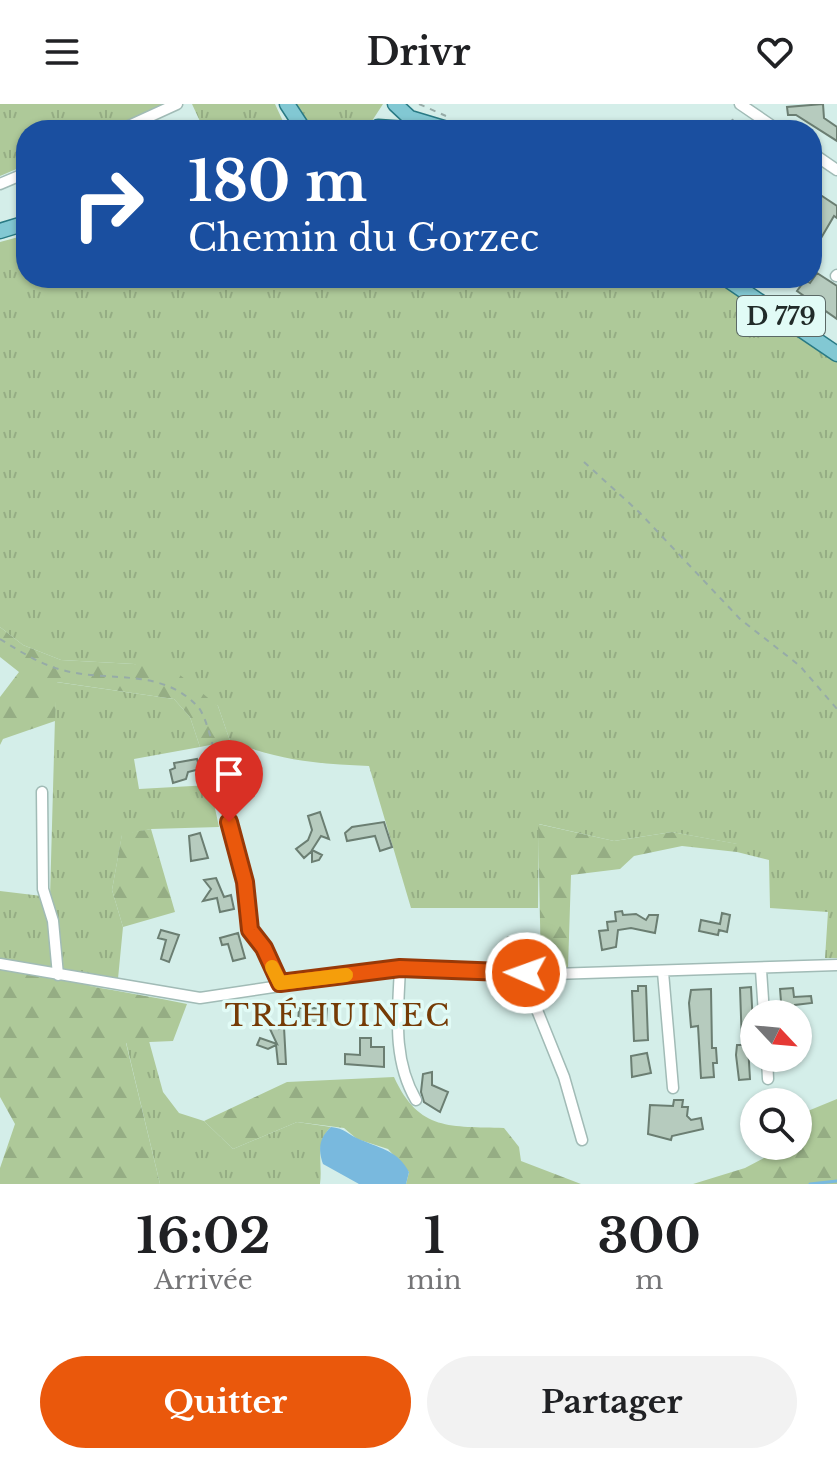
<!DOCTYPE html>
<html lang="fr">
<meta charset="utf-8">
<style>
:root{--surface:#fff;--page:#f2f2f2;--text:#202124;--muted:#757577;--accent:#ea580c}
body{margin:0;font-family:"Libre Baskerville",serif;background:var(--page);color:var(--text);height:100vh;display:flex;flex-direction:column;font-size:30px;white-space:nowrap}
*{box-sizing:border-box;margin:0}
p{font-size:26px;color:var(--muted)}
.icon{flex:none;width:44px;height:44px;fill:none;stroke:currentColor;stroke-width:2;stroke-linecap:round;stroke-linejoin:round}
.map{position:relative;height:1080px;overflow:hidden}
.sheet{display:flex;flex-direction:column;background:var(--surface);flex:1}
.sheet>*{flex:none}
.top-card{position:absolute;left:16px;top:16px;width:806px;height:168px;border-radius:32px;box-shadow:0 2px 6px #0004;background:#1a4fa0;color:#fff;overflow:hidden}
.needle{width:52px;rotate:116deg}
.controls{position:absolute;left:740px;top:896px;display:grid;gap:16px}
.controls a{display:grid;place-items:center;width:72px;height:72px;border-radius:50%;background:var(--surface);box-shadow:0 2px 6px #0004;font-size:40px}
.pin{position:absolute;display:grid;place-items:center;width:68px;height:68px;color:#fff;margin:-82px -34px;border-radius:50% 50% 50% 0;rotate:-45deg;box-shadow:0 0 8px #0007}
.pin .icon{rotate:45deg}
.me{position:absolute;width:88px;margin:-44px;rotate:272deg;stroke-linejoin:round;filter:drop-shadow(0 0 6px #0008)}
.turn{display:flex;align-items:center;gap:28px;height:168px;padding:0 40px;font-size:36px}
.turn .icon{width:104px;height:104px;stroke-width:2.5}
.turn b{display:block;font-size:56px;line-height:68px}
.eta{display:flex;justify-content:space-evenly;align-items:center;height:136px;text-align:center}
.eta b{font-size:48px;font-weight:800;line-height:56px}
.button{display:flex;gap:16px;margin-top:auto;padding:16px 40px}
.button a{flex:1;height:92px;border-radius:48px;background:var(--accent);color:#fff;font-size:32px;font-weight:800;line-height:92px;text-align:center}
.button a+a{background:var(--page);color:var(--text)}
header{display:flex;justify-content:space-between;align-items:center;height:104px;padding:0 40px;background:var(--surface);font-size:36px;font-weight:800}
.map>svg:first-child{display:block}
.grass{fill:url(#grass-tufts)}
.forest{fill:url(#forest-firs)}
.water{fill:#79b9de}
.lines{fill:none;stroke-linecap:round;stroke-linejoin:round}
.stream{stroke:#79b9de;stroke-width:3}
.building{fill:#b6cbbe;stroke:#6b7e72;stroke-width:2}
.minor-casing{stroke:#a1bbb6;stroke-width:13}
.major-casing{stroke:#297a84;stroke-width:17}
.path{stroke:#96aba7;stroke-width:2;stroke-dasharray:6 6;stroke-linecap:butt}
.minor{stroke:#fff;stroke-width:10}
.major{stroke:#82c8d3;stroke-width:14}
.route-casing{stroke:#983908;stroke-width:20}
.route{stroke:#ea580c;stroke-width:14}
.slow{stroke:#f59e0b;stroke-width:14}
.labels{text-anchor:middle;dominant-baseline:central;stroke-width:7;stroke-linejoin:round;paint-order:stroke}
.shield{fill:#e1fbf6;stroke:#5b6966;stroke-width:2}
.shield-label{font-size:24px;font-weight:bold;fill:#212b29}
.quarter-label{font-size:30px;letter-spacing:2px;fill:#753b06;stroke:#e1fbf6}
</style>
<header><svg class="icon" aria-label="menu" viewBox="0 0 24 24"><path d="M4 6h16M4 12h16M4 18h16"/></svg>Drivr<svg class="icon" aria-label="heart" viewBox="0 0 24 24"><path d="M12 20l-8-8c-3-5 5-10 8-4 3-6 11-1 8 4z"/></svg></header>
<div class="map">
<svg width="837" height="1080" viewBox="0 0 837 1080">
<defs>
<pattern id="grass-tufts" width="24" height="20" patternUnits="userSpaceOnUse" patternTransform="scale(2)"><rect width="24" height="20" fill="#aec999"/><path d="M3 7l-1-3M5 7V3M7 7l1-3M15 17l-1-3M17 17v-4M19 17l1-3" fill="none" stroke="#95ad84"/></pattern>
<pattern id="forest-firs" width="22" height="20" patternUnits="userSpaceOnUse" patternTransform="scale(2)"><rect width="22" height="20" fill="#aec999"/><path d="M5 1l3.5 6h-7zM16 11l3.5 6h-7z" fill="#95ad84"/></pattern>
</defs>
<rect width="100%" height="100%" fill="#d4eee9"/>
<!-- grass -->
<path class="grass" d="M0 0H167L106 26H26V61L0 72Z
M192 0H275L287 26H204Z
M294 0H383L370 20 361 26H316L301 14Z
M26 131V174H714L837 258V854H825L828 808 770 804 769 756 737 748V740L672 728 614 737 539 720 538 804H411L369 662C317 660 279 656 230 637L218 602 134 560 61 556 23 541 0 523V138Z
M56 578 174 595 190 613 200 643 134 655 139 685 210 681 219 723 151 725 122 731 112 786 123 823 117 885 65 880 0 863V787L50 793Z
M149 937 163 988 179 1009 204 1017 233 1045 297 1018 331 1023C314 1039 323 1059 320 1080H160L126 938Z"/>
<!-- forest -->
<path class="forest" d="M0 523 23 541 61 556 134 560 180 571 218 602 230 637 200 643 190 613 174 595 57 578 55 617 3 635 0 641V593L19 568 0 553Z
M538 720 614 737 672 728 738 740 737 748 682 742 634 752 620 765 571 771 568 864 541 865Z
M151 725 175 808 123 823 112 786 122 730Z
M0 863C62 879 124 887 187 900L173 937 126 939 160 1080H0V1064L15 1020 0 993Z
M394 973C419 1028 451 1022 504 1024L519 1043 521 1057 581 1080H406L409 1068 388 1045 357 1035 344 1024 297 1018 233 1045 204 1017 287 978Z
M837 995V1080H693L745 1064 787 1042H798V1011Z"/>
<!-- water -->
<path class="water" d="M331 1023C345 1024 348 1031 361 1036 382 1045 398 1047 409 1068L406 1080H359L323 1060C318 1045 319 1034 331 1023Z"/>
<g class="lines">
<!-- stream -->
<path class="stream" d="M810 1080 837 1077"/>
</g>
<!-- building -->
<path class="building" d="M823 0 824 14 837 23V37L796 11H788L787 3Z
M819 90 837 102V114L834 112 817 141 812 136V94L815 96Z
M817 169 837 182V215L797 187 805 176 810 179Z
M197 655 200 665 188 668 186 675 173 679 170 666 175 664 174 659Z
M320 708 329 735 321 732 312 746 322 751 319 756 312 758V747L304 754 296 745 308 736 312 726 308 712Z
M384 718 392 743 380 747 375 732 347 737 345 729 352 723Z
M200 729 208 754 191 757 189 732Z
M216 774 224 793 231 791 234 805 220 808 217 794 203 797 211 785 204 776Z
M622 807 623 811 636 810 646 816 649 811H658L655 829 631 824 618 826 616 843 602 846 599 827 608 826 607 818 616 817 615 808Z
M722 809 730 811 727 828 719 826 718 831 699 827 701 816 720 820Z
M161 826 179 831 169 858 161 855 166 836 158 834Z
M238 829 245 854 233 857 228 840 222 841 220 834Z
M508 833 535 838 534 849 504 848 502 838Z
M638 882H646L648 936 634 937 632 887H638Z
M751 883 754 940 748 941 750 975 739 976 736 951 737 941H742L740 884Z
M793 884 794 893 811 892 812 899 795 901V910H782L780 885Z
M711 885 712 944H716L717 959H713L714 973 701 974 698 922 691 923 689 899 691 886Z
M317 901H327L326 919 298 918 299 904H317Z
M277 922 279 925 284 923 286 960H278L276 941 268 945 257 941 260 934 277 940 270 925Z
M360 934H371V943H384V963L345 960V950L360 951Z
M647 949 651 969 632 973 631 952Z
M432 968V981L448 988 440 1008 424 998 421 988 423 970Z
M674 996H683L682 1003H688L687 1012 691 1016 701 1014 703 1025 672 1032 671 1036 648 1030 650 1001 673 1002Z"/>
<g class="lines">
<!-- minor casing -->
<g class="minor-casing">
<path id="minor" d="M740 0 778 26
M120 26 177 0
M812 49 837 66
M0 80 26 69
M836 172 837 171
M42 688 43 785 53 817 58 871
M229 718 245 778 250 826 264 844 280 879
M0 860 200 894 400 864 553 870 837 861
M400 864C398 909 392 955 416 996
M761 866 764 910
M663 868 673 984
M553 870V879L539 890 537 906 564 973 582 1036
M767 954 768 975"/>
</g>
<!-- major casing -->
<g class="major-casing">
<path id="major" d="M287 0 304 26
M395 0 410 14 450 26
M378 23 421 26
M0 127 26 119
M725 174 837 250"/>
</g>
<!-- path -->
<path class="path" d="M419 0 446 12
M459 17 505 18 520 26
M719 26 738 12
M584 358 639 408 740 515 800 562 837 605
M0 535C21 548 41 561 66 567 111 578 163 564 198 603 210 615 223 688 227 709"/>
<!-- minor -->
<use href="#minor" class="minor"/>
<!-- major -->
<use href="#major" class="major"/>
</g>
<g class="lines">
<!-- route casing -->
<g class="route-casing">
<path id="route" d="M229 718 245 778 250 826 264 844 280 879 400 864 526 869"/>
</g>
<!-- route -->
<use href="#route" class="route"/>
<!-- slow -->
<path class="slow" d="M272 863 280 879 346 871"/>
</g>
<g class="labels">
<!-- shield labels -->
<rect class="shield" x="737" y="192" width="88" height="40" rx="6"/>
<g class="shield-label">
<text x="781" y="212">D 779</text>
</g>
<!-- quarter labels -->
<g class="quarter-label">
<text x="338" y="911">TRÉHUINEC</text>
</g>
</g>
</svg>
<div class="controls">
<a><svg class="needle" viewBox="-14 -14 28 28"><path d="M0-13l5 13h-10z" fill="#e53935"/><path d="M0 13l5-13h-10z" fill="#757577"/></svg></a>
<a><svg class="icon" aria-label="search" viewBox="0 0 24 24"><circle cx="10" cy="10" r="6"/><path d="M15 15l6 6"/></svg></a>
</div>
<div class="pin" style="left:229px;top:718px;background:#d93025"><svg class="icon" aria-label="arrive" viewBox="0 0 24 24"><path d="M6 21V4h12l-3 4 3 4H6"/></svg></div>
<svg class="me" style="left:526px;top:869px" viewBox="-20 -20 40 40"><circle r="17" fill="#ea580c" stroke="#fff" stroke-width="3"/><path d="M0-11L8 9 0 5-8 9z" fill="#fff"/></svg>
<div class="top-card">
<div class="turn"><svg class="icon" aria-label="right" viewBox="0 0 24 24"><path d="M7 20v-9h11M14 6l5 5-5 5"/></svg><div><b>180 m</b>Chemin du Gorzec</div></div>
</div>
</div>
<section class="sheet">
<div class="eta">
<div><b>16:02</b><p>Arrivée</p></div>
<div><b>1</b><p>min</p></div>
<div><b>300</b><p>m</p></div>
</div>
<div class="button"><a>Quitter</a><a>Partager</a></div>
</section>
